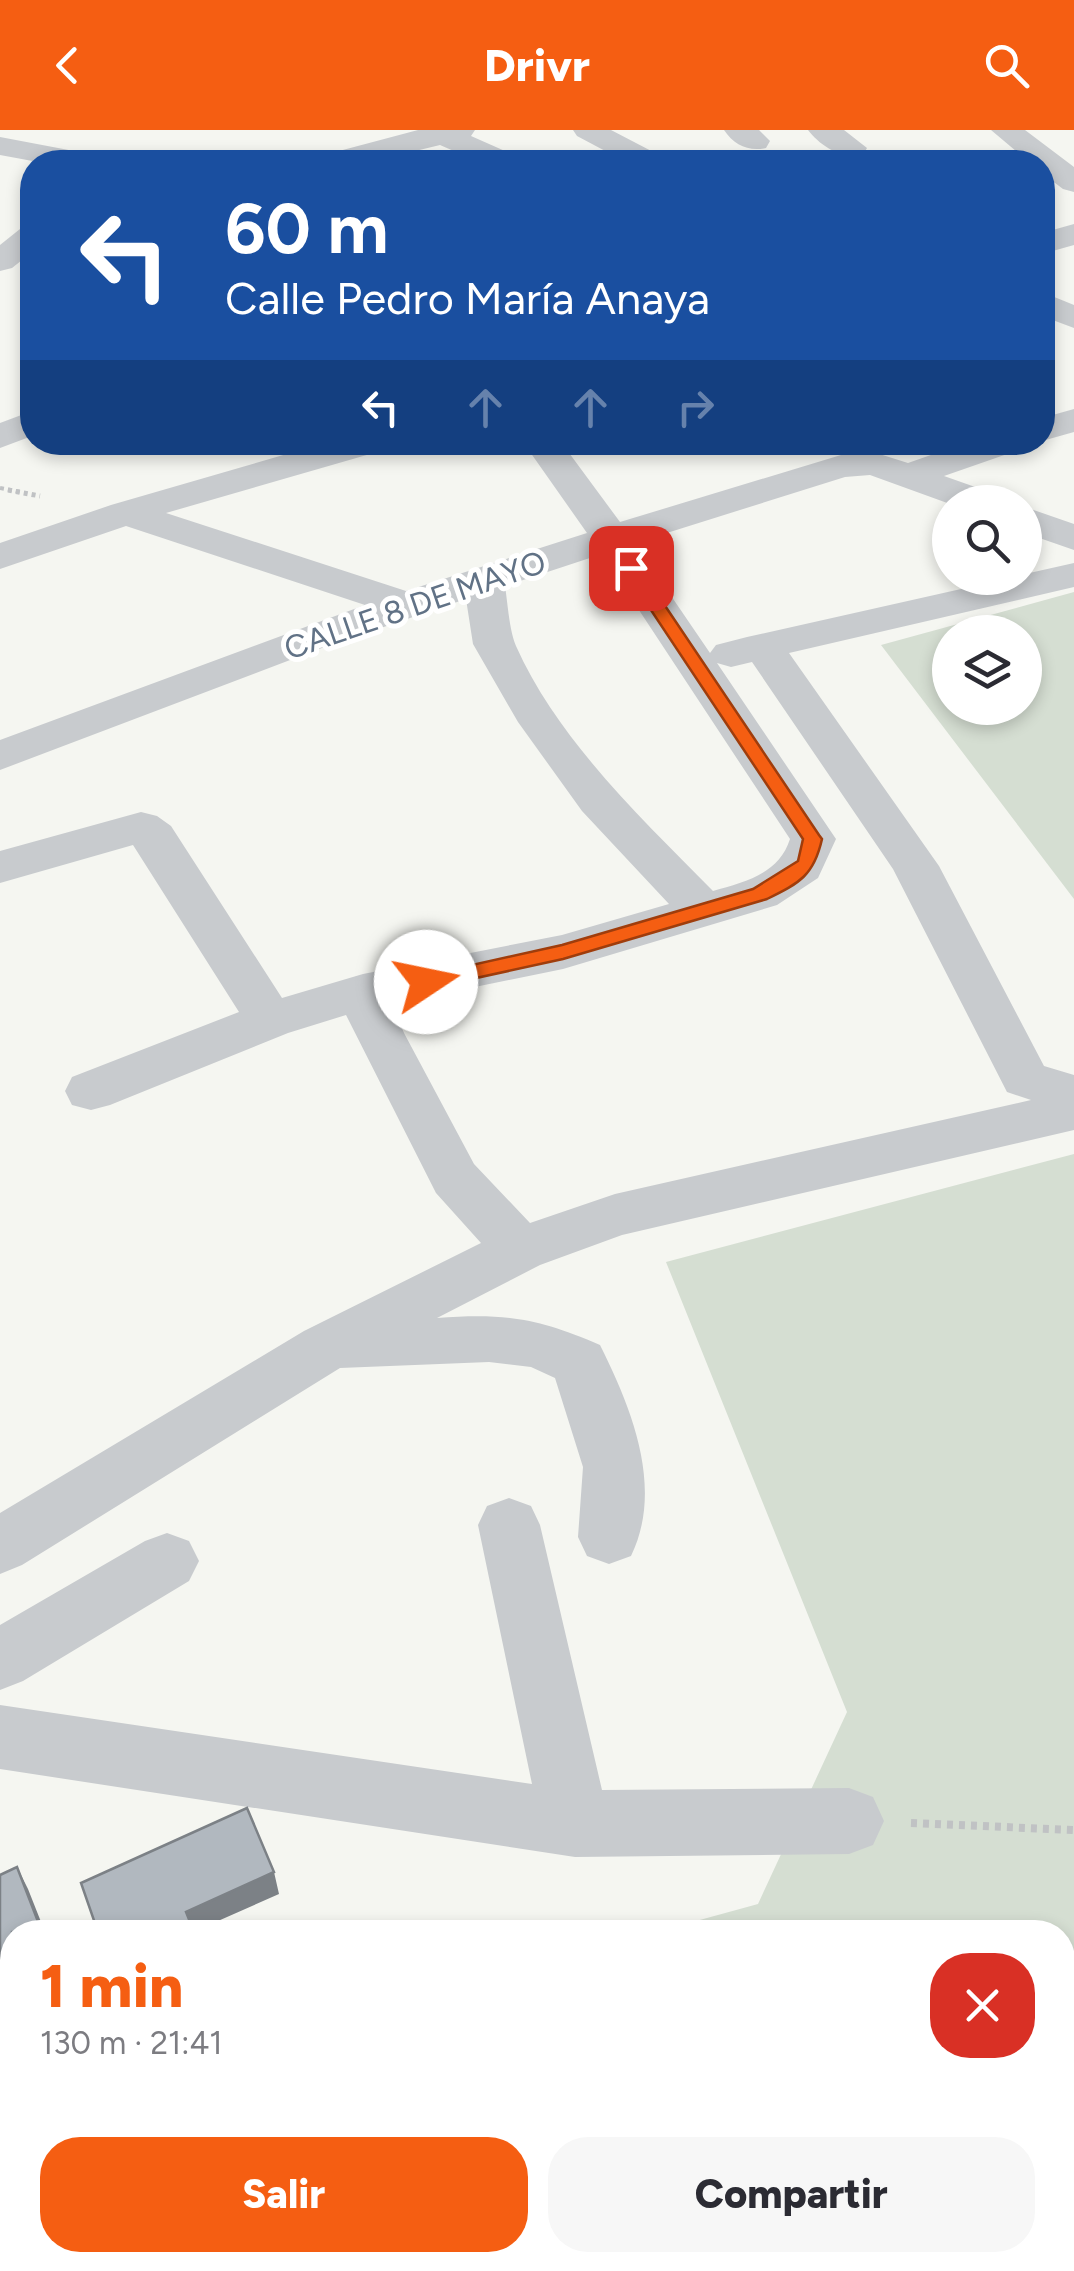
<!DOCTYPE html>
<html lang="es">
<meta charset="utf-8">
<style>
:root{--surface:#fff;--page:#f7f7f7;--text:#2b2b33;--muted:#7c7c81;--accent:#f55e12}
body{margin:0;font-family:Figtree,sans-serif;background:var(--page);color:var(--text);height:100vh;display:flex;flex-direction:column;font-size:38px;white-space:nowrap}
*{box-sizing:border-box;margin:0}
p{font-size:32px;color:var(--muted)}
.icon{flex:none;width:55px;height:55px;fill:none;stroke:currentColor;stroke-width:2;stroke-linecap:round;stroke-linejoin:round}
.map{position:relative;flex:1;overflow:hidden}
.side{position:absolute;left:0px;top:1790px;width:1075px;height:352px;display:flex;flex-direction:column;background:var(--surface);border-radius:40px 40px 0 0;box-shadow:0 5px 15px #0003}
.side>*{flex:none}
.banner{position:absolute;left:20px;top:20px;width:1035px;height:305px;border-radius:40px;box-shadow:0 5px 15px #0003;background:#1a4fa0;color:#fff;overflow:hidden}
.tools{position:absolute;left:932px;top:355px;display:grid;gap:20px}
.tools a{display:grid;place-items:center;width:110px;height:110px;border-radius:50%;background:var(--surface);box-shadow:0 5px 15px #0003;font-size:50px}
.pin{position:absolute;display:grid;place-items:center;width:85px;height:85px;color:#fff;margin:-42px;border-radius:20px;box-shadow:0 5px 15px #0006}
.me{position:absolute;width:110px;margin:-55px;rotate:79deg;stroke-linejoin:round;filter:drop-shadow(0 0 8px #0008)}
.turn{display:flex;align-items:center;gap:35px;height:210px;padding:0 40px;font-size:45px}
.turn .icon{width:130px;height:130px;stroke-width:2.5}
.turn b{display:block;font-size:70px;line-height:85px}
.lanes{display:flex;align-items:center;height:95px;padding:0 40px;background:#0003;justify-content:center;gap:50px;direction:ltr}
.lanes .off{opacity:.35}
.round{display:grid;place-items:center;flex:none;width:105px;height:105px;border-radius:40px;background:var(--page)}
.headline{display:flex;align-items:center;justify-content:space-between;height:170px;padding:0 40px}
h1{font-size:60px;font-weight:800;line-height:75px;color:var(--accent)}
.cta{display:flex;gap:20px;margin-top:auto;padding:20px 40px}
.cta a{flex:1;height:115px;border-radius:40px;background:var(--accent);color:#fff;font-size:40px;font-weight:800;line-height:115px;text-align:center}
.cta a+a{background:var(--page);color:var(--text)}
header{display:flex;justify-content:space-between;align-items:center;height:130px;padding:0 40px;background:var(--accent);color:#fff;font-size:45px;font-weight:800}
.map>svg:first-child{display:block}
.green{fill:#d5ded2;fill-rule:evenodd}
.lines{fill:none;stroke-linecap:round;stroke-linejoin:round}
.path-far2{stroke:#c0c2c4;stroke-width:4;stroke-dasharray:4 4;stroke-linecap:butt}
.path-far1{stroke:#c0c2c4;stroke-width:5;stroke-dasharray:4 4;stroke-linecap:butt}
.path{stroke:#c0c2c4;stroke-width:8;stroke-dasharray:6 6;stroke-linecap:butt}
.minor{fill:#c8cbce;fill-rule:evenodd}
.shaded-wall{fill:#7c8186}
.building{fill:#b1b8bf;stroke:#7c8186;stroke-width:2.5}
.route{fill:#f55e12;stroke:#9f3d0c;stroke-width:2.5}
.labels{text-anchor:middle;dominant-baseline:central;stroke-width:10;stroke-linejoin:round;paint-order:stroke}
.far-street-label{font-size:32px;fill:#617286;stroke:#fff}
</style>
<header><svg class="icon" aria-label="back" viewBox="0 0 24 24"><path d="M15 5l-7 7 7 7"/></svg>Drivr<svg class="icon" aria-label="search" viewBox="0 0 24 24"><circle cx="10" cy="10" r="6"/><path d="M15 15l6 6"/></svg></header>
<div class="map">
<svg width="1074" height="2141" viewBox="0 0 1074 2141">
<rect width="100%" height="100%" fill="#f5f6f1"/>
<!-- green -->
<path class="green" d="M1074 462V769L881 515ZM950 502H1025V578H950Z
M1074 1024V2141H0V2015L12 2005V2130H1062V1802H656L758 1774 847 1582 666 1132Z"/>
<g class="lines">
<!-- path-far2 -->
<path class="path-far2" d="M0 358 21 362"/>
<!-- path-far1 -->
<path class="path-far1" d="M8 360 40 366"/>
<!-- path -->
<path class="path" d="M911 1693 1074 1700"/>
<!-- minor -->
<path class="minor" d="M418 0H475L471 6 514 25 519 32H479L440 15 370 32H319L324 25Z
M573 0H611L659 25 664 32H626L577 6Z
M724 0H759L770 11 766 18C749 22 734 15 724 0Z
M808 0H844L867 18 863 25C843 30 820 16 808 0Z
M991 0H1025L1074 37V62L1063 59 1042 43V32H1029Z
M0 7 95 25 100 32H38L0 25Z
M1074 94V115L1042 124V103Z
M32 96V122L12 138 0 141V115L20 99Z
M1042 162 1074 175V198L1042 186Z
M1074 279V302L1042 311V288Z
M32 281V306L0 318V293Z
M328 312H389L384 320 166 383 406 461 587 403 523 312H561L620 392 841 325 873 322 908 333 968 312H1024L1019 320 944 346 995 364 1000 372 950 374 870 345 845 347 635 413 710 523 716 515 747 507 1010 448H1025V444L1074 433V457L789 523 939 736 1044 936 1074 945V1000L622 1105 540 1135 437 1188C505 1183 537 1188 600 1215 632 1279 664 1358 631 1426L609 1434 587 1426 578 1407 583 1337 555 1248 531 1237 489 1232 340 1238 22 1435 0 1444V1383L304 1201 481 1113 436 1063 346 885 288 903 110 975 91 980 72 975 65 961 72 947 239 882 133 715 0 753V721L141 682 157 686 171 696 282 868 363 844 562 805 669 774 582 681 518 592 473 514 466 469 319 519 0 640V610L365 475 126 396 0 439V413L111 375ZM602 424 790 709C779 744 745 752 713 761 642 689 558 610 516 516 509 499 508 475 505 456ZM752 532 893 739 1007 962 1031 970 615 1064 530 1093 474 1034 404 903 392 874 563 839 777 775 818 748 836 709 717 533 731 537Z
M1025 377 1074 394V420L1025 403Z
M509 1368 531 1376 540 1395 602 1660 849 1658 873 1667 884 1691 873 1715 849 1724 575 1727 0 1639V1575L532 1654 478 1395 487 1376Z
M167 1403 189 1411 199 1431 189 1451 23 1551 0 1560V1495L145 1411Z"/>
</g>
<!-- shaded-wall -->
<path class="shaded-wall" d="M17 1737 28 1759 45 1802H42Z
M274 1742 279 1764 193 1802 186 1782Z
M12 1824V1850L0 1856V1830Z"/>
<!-- building -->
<path class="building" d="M247 1678 274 1742 186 1782 194 1802H98L81 1753Z
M17 1737 42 1802H12V1824L0 1830V1745Z"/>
<!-- route -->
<path class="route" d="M625 434H637L819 705 822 709C814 745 800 753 767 769L563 829 426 859 418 857 415 852 418 847 562 815 753 759 798 731 803 709 623 438Z"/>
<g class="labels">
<!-- far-street labels -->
<g class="far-street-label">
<text transform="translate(415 475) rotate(-19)">CALLE 8 DE MAYO</text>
</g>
</g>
</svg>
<div class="tools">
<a><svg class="icon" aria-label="search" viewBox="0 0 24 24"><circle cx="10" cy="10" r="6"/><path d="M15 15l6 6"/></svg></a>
<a><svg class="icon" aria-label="layers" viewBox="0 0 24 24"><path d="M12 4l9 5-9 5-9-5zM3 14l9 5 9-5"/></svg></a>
</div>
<div class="pin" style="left:631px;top:438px;background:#d93025"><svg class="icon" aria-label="arrive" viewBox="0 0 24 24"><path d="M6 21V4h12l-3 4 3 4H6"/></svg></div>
<svg class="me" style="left:426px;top:852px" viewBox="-20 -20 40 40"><circle r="19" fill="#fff"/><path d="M0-13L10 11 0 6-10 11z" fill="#f55e12"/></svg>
<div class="banner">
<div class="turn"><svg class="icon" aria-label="left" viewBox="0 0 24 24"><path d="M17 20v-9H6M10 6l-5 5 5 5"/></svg><div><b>60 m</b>Calle Pedro María Anaya</div></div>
<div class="lanes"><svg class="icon" aria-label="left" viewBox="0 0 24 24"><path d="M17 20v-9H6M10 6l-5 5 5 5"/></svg><svg class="icon off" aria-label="ahead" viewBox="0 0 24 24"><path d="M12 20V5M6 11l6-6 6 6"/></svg><svg class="icon off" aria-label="ahead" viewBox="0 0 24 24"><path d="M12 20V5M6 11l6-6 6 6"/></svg><svg class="icon off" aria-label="right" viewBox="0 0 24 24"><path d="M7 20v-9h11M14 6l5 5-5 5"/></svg></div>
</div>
<section class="side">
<div class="headline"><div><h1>1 min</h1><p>130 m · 21:41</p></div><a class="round" style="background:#d93025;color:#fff"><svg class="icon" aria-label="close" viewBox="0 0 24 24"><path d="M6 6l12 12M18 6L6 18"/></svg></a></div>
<div class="cta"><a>Salir</a><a>Compartir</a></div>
</section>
</div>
